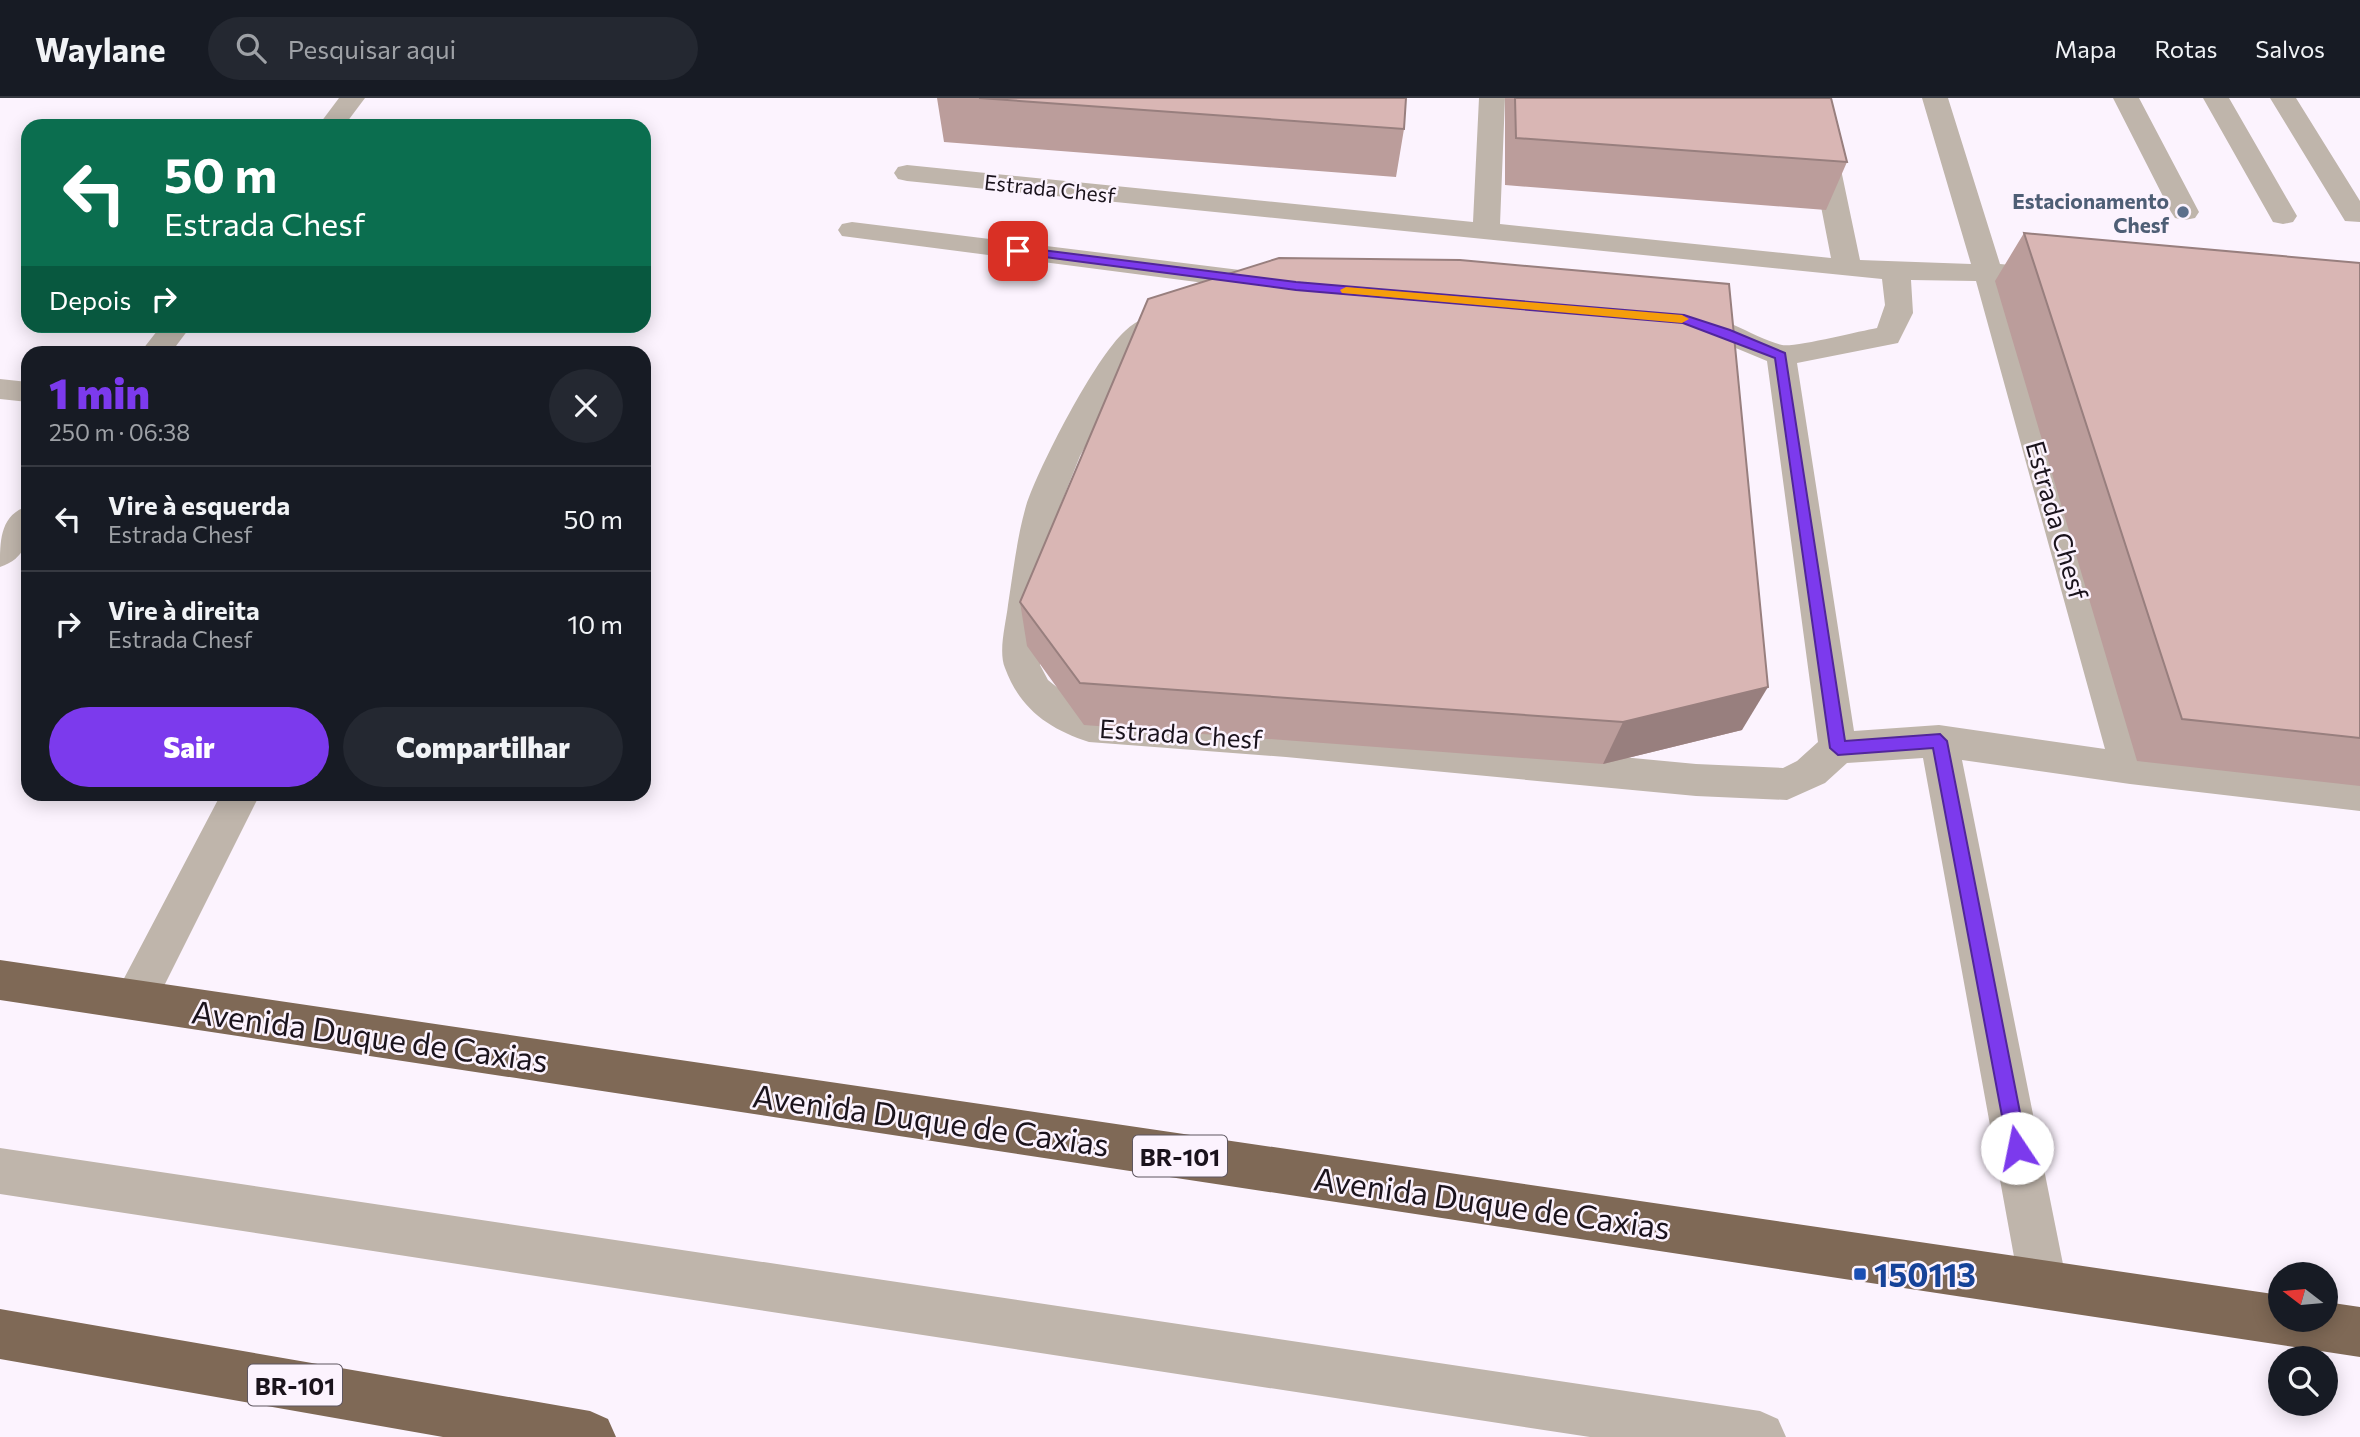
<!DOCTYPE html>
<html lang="pt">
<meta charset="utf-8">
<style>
:root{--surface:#171b24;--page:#242831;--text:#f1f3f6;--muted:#9ea1a6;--line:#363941;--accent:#7c3aed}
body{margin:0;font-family:Commissioner,sans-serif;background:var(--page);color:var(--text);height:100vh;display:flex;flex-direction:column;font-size:26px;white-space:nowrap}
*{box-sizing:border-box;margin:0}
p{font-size:23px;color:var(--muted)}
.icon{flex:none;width:38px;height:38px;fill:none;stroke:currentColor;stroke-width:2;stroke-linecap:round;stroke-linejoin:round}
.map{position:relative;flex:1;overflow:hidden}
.panel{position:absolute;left:21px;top:248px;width:630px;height:455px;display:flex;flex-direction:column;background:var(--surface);border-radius:21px;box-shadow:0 4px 18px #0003}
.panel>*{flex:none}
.banner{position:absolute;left:21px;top:21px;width:630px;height:214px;border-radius:21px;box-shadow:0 4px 18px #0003;background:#0b6e4f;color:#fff;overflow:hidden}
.needle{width:46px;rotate:286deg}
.controls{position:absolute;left:2268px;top:1164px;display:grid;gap:14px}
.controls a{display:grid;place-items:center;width:70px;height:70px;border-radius:50%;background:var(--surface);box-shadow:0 4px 18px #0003;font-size:35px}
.pin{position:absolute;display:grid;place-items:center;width:60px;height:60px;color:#fff;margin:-30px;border-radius:14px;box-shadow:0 4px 10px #0006}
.me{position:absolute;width:77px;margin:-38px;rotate:349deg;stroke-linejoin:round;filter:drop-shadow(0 0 5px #0008)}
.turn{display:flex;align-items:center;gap:24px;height:147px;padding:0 28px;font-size:32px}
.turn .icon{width:91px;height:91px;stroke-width:2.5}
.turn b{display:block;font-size:49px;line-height:60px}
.then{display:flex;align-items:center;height:66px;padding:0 28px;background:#0003;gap:14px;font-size:26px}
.round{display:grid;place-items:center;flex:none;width:74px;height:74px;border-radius:37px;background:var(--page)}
.head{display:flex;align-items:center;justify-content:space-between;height:119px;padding:0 28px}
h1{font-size:42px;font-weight:800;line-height:52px;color:var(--accent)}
.cta{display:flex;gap:14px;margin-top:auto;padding:14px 28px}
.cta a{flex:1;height:80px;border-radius:42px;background:var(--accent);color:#fff;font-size:28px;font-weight:800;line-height:80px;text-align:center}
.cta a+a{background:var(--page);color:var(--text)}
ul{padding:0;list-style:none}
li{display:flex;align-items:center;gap:21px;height:105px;padding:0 28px;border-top:2px solid var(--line)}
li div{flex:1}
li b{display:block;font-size:26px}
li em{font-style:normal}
header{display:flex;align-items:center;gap:42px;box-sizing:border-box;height:98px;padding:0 35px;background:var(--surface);border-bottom:2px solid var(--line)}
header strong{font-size:33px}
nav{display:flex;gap:38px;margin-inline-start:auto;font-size:24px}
.search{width:490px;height:63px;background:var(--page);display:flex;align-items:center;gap:18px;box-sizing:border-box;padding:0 24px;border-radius:38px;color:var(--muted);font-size:26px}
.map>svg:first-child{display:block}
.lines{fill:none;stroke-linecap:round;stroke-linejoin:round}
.minor{fill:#bfb5ab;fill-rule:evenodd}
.highway{fill:#7f6956;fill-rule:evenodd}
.wall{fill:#bb9d9b}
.shaded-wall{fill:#987f7e}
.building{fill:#d9b6b4;stroke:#987f7e;stroke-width:2}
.route{fill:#7c3aed;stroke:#51269a;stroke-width:2}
.slow{fill:#f59e0b}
.service-dot{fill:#5c6f8a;stroke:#fcf3fe;stroke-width:2.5}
.transit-dot{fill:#1a4fb4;stroke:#fcf3fe;stroke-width:2.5}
.labels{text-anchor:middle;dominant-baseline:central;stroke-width:5;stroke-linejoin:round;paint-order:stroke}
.far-street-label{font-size:21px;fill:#1a131c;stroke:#fcf3fe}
.far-service-label{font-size:21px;font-weight:bold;fill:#4e5e75;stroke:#fcf3fe;text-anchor:end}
.shield{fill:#fcf3fe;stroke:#5e5660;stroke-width:2}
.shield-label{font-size:24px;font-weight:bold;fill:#1a131c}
.street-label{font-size:26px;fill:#1a131c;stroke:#fcf3fe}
.near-street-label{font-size:32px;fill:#1a131c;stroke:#fcf3fe}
.near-transit-label{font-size:32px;font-weight:bold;fill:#164399;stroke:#fcf3fe;text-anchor:start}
</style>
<header>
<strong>Waylane</strong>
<div class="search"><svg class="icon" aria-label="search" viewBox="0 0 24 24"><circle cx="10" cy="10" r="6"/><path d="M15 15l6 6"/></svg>Pesquisar aqui</div>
<nav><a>Mapa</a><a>Rotas</a><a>Salvos</a></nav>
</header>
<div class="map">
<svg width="2360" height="1339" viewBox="0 0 2360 1339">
<rect width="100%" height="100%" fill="#fcf3fe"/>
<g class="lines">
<!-- minor -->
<path class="minor" d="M339 0H365L344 28H318Z
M1479 0H1505L1500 126 1831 160 1800 0H1826L1860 162 1971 166 1922 0H1948L2000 166 2064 172 2068 178 2064 184 2054 187 2005 184 2145 656 2360 681V713L2130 686 1962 662 2067 1186 2060 1203 2043 1210 2026 1203 2019 1186 1923 660 1847 665 1825 685 1787 702 1696 698 1286 659 1089 644C1049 631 1020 611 1005 570 998 553 1006 525 1008 507 1013 475 1017 439 1026 408 1039 368 1095 260 1125 233 1140 219 1164 210 1183 215L1188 222 1183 229 1161 235 1146 247 1129 268 1080 358 1060 408 1040 536V567L1048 582 1085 612 1286 627 1696 666 1783 670 1797 663 1818 644 1767 263 1714 241 1675 228 1670 221 1675 214C1707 206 1750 239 1782 247 1793 250 1860 233 1877 230L1885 207 1882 181 907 83 898 81 894 75 898 69 907 67 1473 124ZM1911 182 1976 183 2105 651 1939 627 1854 633 1797 265 1898 245 1913 215Z
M2113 0H2139L2199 114 2195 120 2185 122 2175 120 2171 114Z
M2203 0H2229L2297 118 2293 124 2283 126 2273 124Z
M2270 0H2296L2360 103V124L2345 123Z
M852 124 1273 176 1283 179 1287 185 1283 191 1273 194 842 138 838 132 842 126Z
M161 228H191L170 256H139Z
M0 281 28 284V304L0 301Z
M28 408C28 435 31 459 0 469 0 442 0 417 28 408Z
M221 696H260L150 916 135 922 120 916 113 902 120 888Z
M0 1050 1760 1313 1778 1321 1786 1339H1590L0 1096Z"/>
<!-- highway -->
<path class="highway" d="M0 862 2280 1197V1222H2326V1204L2360 1209V1259L0 902Z
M0 1211 590 1313 608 1321 616 1339H443L0 1261Z"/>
</g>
<!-- wall -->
<path class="wall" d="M937 0H1406L1404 31 1396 79 944 44Z
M1505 0H1831L1847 64 1826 112 1505 87Z
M2024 135 2360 165V688L2137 663 1995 183Z
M1020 504 1742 632 1603 666 1084 627 1027 548Z"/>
<!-- shaded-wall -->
<path class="shaded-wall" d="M1768 589 1742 632 1603 666 1623 624Z"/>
<!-- building -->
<path class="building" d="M979 0H1406L1404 31Z
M1515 0H1831L1847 64 1516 40Z
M2024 135 2360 165V640L2182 621Z
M1279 160 1460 162 1729 186 1768 589 1623 624 1080 585 1020 504 1148 201Z"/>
<!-- route -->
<path class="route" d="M1018 149 1296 184 1684 217 1730 232 1785 255 1845 643 1940 636 1947 643 2027 1050 2024 1057 2017 1060 2010 1057 2008 1050 1933 650 1838 657 1830 650 1775 260 1683 225 1296 192 1014 155V150Z"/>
<!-- slow -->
<path class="slow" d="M1346 189 1682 217 1689 221 1682 225 1342 195 1340 192Z"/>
<!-- markers -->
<circle class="service-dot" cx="2183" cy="114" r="7"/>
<rect class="transit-dot" x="1853" y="1169" width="14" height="14" rx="3.5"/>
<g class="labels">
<!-- far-street labels -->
<g class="far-street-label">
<text transform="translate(1050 90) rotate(6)">Estrada Chesf</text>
</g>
<!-- far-service labels -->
<g class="far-service-label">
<text x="2169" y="102">Estacionamento<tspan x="2169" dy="24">Chesf</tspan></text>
</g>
<!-- shield labels -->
<g class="shield">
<rect x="1133" y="1037.5" width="94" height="41" rx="5"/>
<rect x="248" y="1266.5" width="94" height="41" rx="5"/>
</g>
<g class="shield-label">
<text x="1180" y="1058">BR-101</text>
<text x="295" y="1287">BR-101</text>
</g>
<!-- street labels -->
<g class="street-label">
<text transform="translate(2058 422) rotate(74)">Estrada Chesf</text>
<text transform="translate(1181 635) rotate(4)">Estrada Chesf</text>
</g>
<!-- near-street labels -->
<g class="near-street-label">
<text transform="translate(370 937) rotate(8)">Avenida Duque de Caxias</text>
<text transform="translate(931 1021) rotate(8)">Avenida Duque de Caxias</text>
<text transform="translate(1492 1104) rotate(8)">Avenida Duque de Caxias</text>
</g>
<!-- near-transit labels -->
<g class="near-transit-label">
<text x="1874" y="1176">150113</text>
</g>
</g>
</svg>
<div class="controls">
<a><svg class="needle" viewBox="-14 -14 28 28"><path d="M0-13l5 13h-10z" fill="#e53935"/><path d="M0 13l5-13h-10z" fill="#9ea1a6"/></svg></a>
<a><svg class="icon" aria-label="search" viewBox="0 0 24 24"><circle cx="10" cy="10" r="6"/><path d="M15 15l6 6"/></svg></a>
</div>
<div class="pin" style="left:1018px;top:153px;background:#d93025"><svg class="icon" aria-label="arrive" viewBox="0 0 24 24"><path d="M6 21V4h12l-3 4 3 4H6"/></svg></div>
<svg class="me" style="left:2017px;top:1050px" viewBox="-20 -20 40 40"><circle r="19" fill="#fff"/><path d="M0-13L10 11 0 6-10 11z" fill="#7c3aed"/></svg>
<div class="banner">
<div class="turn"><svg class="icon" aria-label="left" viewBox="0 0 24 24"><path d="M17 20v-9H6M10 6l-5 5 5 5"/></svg><div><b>50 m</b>Estrada Chesf</div></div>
<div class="then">Depois<svg class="icon" aria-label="right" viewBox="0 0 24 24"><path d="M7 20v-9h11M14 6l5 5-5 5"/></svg></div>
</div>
<section class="panel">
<div class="head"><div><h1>1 min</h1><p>250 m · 06:38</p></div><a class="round"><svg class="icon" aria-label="close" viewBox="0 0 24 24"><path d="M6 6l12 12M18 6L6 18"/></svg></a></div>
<ul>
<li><svg class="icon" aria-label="left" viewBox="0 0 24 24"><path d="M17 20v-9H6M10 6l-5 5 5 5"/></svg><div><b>Vire à esquerda</b><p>Estrada Chesf</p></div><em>50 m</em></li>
<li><svg class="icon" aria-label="right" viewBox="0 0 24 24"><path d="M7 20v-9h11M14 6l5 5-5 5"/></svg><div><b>Vire à direita</b><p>Estrada Chesf</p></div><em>10 m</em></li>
</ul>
<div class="cta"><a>Sair</a><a>Compartilhar</a></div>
</section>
</div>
